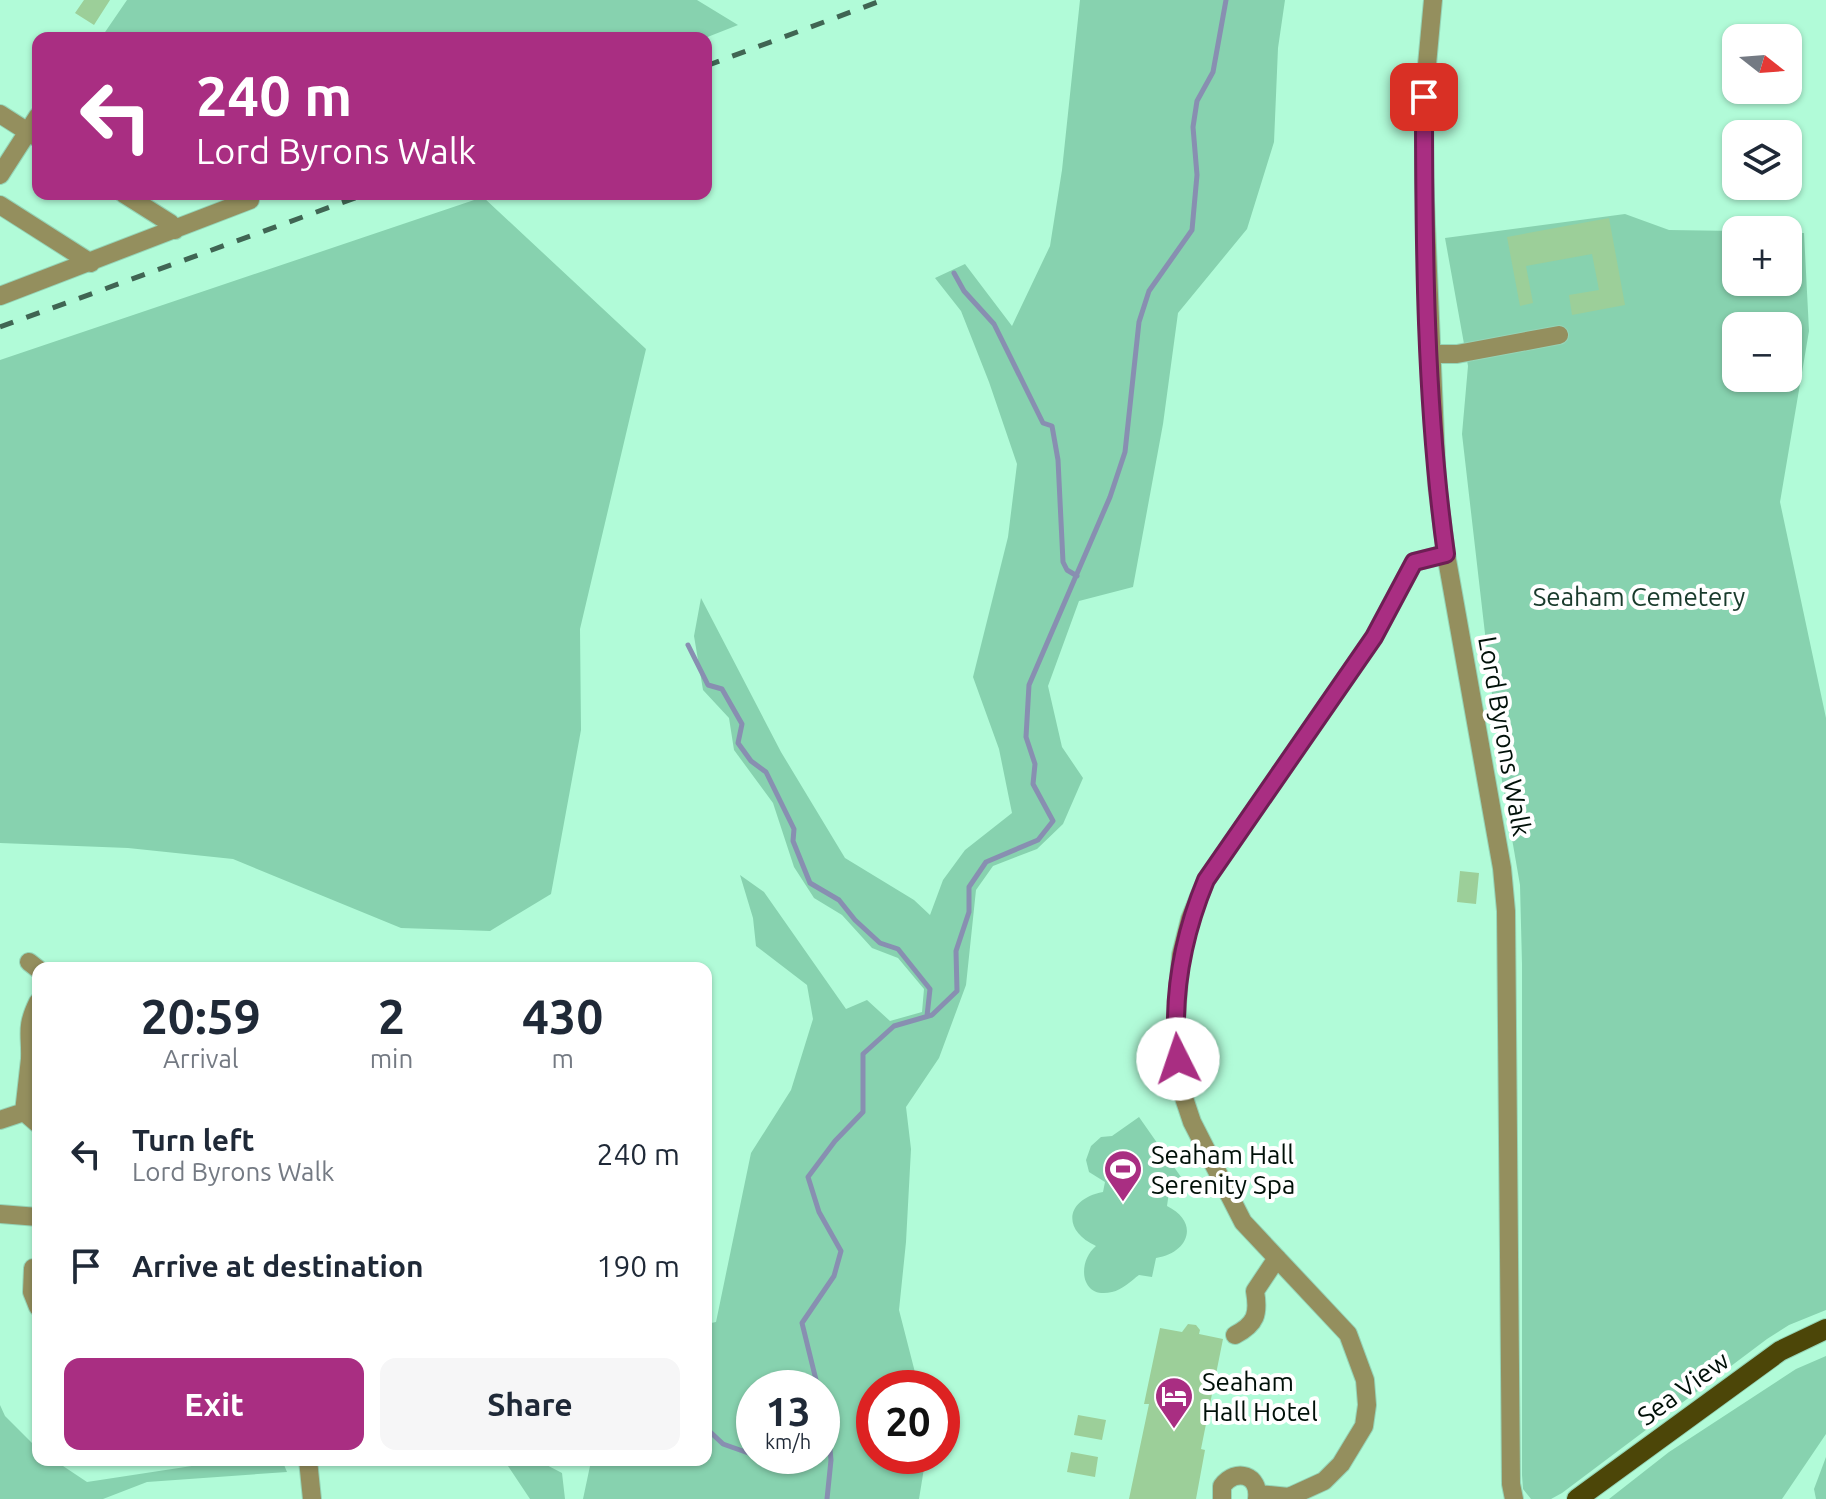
<!DOCTYPE html>
<meta charset="utf-8">
<style>
:root{--surface:#fff;--page:#f6f6f7;--text:#1f2937;--muted:#747a83;--accent:#a92e82}
body{margin:0;font-family:Ubuntu,sans-serif;background:var(--page);color:var(--text);height:100vh;display:flex;flex-direction:column;font-size:30px;white-space:nowrap}
*{box-sizing:border-box;margin:0}
p{font-size:26px;color:var(--muted)}
.icon{flex:none;width:44px;height:44px;fill:none;stroke:currentColor;stroke-width:2;stroke-linecap:round;stroke-linejoin:round}
.map{position:relative;flex:1;overflow:hidden}
.sheet{position:absolute;left:32px;top:962px;width:680px;height:504px;display:flex;flex-direction:column;background:var(--surface);border-radius:16px;box-shadow:0 2px 6px #0004}
.sheet>*{flex:none}
.guide{position:absolute;left:32px;top:32px;width:680px;height:168px;border-radius:16px;box-shadow:0 2px 6px #0004;background:#a92e82;color:#fff;overflow:hidden}
.needle{width:52px;rotate:107deg}
.fabs{position:absolute;left:1722px;top:24px;display:grid;gap:16px}
.fabs a{display:grid;place-items:center;width:80px;height:80px;border-radius:16px;background:var(--surface);box-shadow:0 2px 6px #0004;font-size:40px}
.speed{position:absolute;left:736px;top:1370px;display:flex;gap:16px;font-size:40px;font-weight:700;text-align:center}
.speed>*{display:grid;place-content:center;width:104px;height:104px;border-radius:50%;background:var(--surface);box-shadow:0 2px 6px #0004;line-height:1}
.speed small{font-size:20px;font-weight:400}
.speed .limit{border:12px solid #d22;background:#fff;color:#111}
.pin{position:absolute;display:grid;place-items:center;width:68px;height:68px;color:#fff;margin:-34px;border-radius:16px;box-shadow:0 4px 12px #0006}
.me{position:absolute;width:88px;margin:-44px;rotate:356deg;stroke-linejoin:round;filter:drop-shadow(0 0 6px #0008)}
.turn{display:flex;align-items:center;gap:28px;height:168px;padding:0 32px;font-size:36px}
.turn .icon{width:104px;height:104px;stroke-width:2.5}
.turn b{display:block;font-size:56px;line-height:68px}
.eta{display:flex;justify-content:space-evenly;align-items:center;height:136px;text-align:center}
.eta b{font-size:48px;font-weight:600;line-height:56px}
.action{display:flex;gap:16px;margin-top:auto;padding:16px 32px}
.action a{flex:1;height:92px;border-radius:16px;background:var(--accent);color:#fff;font-size:32px;font-weight:600;line-height:92px;text-align:center}
.action a+a{background:var(--page);color:var(--text)}
ul{padding:0;list-style:none}
li{display:flex;align-items:center;gap:24px;height:112px;padding:0 32px}
li div{flex:1}
li b{display:block;font-size:30px}
li em{font-style:normal}
.map>svg:first-child{display:block}
.green{fill:#87d2af;fill-rule:evenodd}
.lines{fill:none;stroke-linecap:round;stroke-linejoin:round}
.stream{stroke:#888fb1;stroke-width:5}
.building{fill:#9ccf99}
.minor-casing{stroke:#95d5b7;stroke-width:20}
.major-casing{stroke:#95d5b7;stroke-width:22}
.minor{stroke:#948f5e;stroke-width:18}
.major{stroke:#4c4608;stroke-width:20}
.rail{stroke:#406553;stroke-width:5;stroke-dasharray:14 14;stroke-linecap:butt}
.route-casing{stroke:#6e1e54;stroke-width:20}
.route{stroke:#a92e82;stroke-width:14}
.labels{text-anchor:middle;dominant-baseline:central;stroke-width:8;stroke-linejoin:round;paint-order:stroke}
.park-label{font-size:26px;fill:#193b2c;stroke:#fff}
.street-label{font-size:26px;fill:#001008;stroke:#fff}
.poi-label{font-size:26px;fill:#001008;stroke:#fff;text-anchor:start}
</style>
<div class="map">
<svg width="1826" height="1499" viewBox="0 0 1826 1499">
<rect width="100%" height="100%" fill="#b1fbd8"/>
<!-- green -->
<path class="green" d="M127 0H697L738 25 705 38H101Z
M1080 0H1285L1278 48 1274 142 1247 229 1178 313 1163 424 1133 587 1079 601 1048 686 1062 747 1083 778 1063 824 1037 849 993 866 976 890 966 985 939 1058 906 1107 911 1149 906 1242 899 1310 919 1388H874V1456H926L919 1499H583L590 1466 573 1460H706V1324L716 1322 751 1153 791 1090 813 1019 807 985 756 946 753 918 740 875 764 892 846 1009 867 1000 890 1021 922 1012 924 989 898 958 872 948 842 915 814 898 794 867 773 803 734 750 729 718 703 690 694 636 701 598 781 752 845 858 914 900 930 915 943 880 965 850 1012 813 999 749 973 677 1008 537 1017 464 989 382 961 311 935 278 965 264 1012 326 1050 246 1062 170ZM754 1388H822V1456H754Z
M483 197 646 349 580 629 581 730 551 894 490 931 401 928 233 859 128 848 0 843V360Z
M1625 214 1669 230 1736 231V282H1788V233H1804L1809 331 1780 502 1826 718V1310L1789 1325 1767 1339 1562 1493 1551 1499H1531L1523 1489 1522 1475V964L1520 885 1502 781 1462 434 1468 366 1445 238ZM1736 326H1788V378H1736Z
M1139 1117 1181 1177 1170 1185 1167 1206C1200 1222 1189 1253 1156 1258L1152 1277 1139 1275C1131 1281 1122 1290 1112 1292 1081 1300 1076 1263 1096 1246 1061 1230 1066 1199 1103 1192L1105 1182 1089 1172 1086 1160 1091 1146 1101 1137 1112 1136Z
M1826 1356V1434L1782 1499H1609L1669 1452 1796 1369Z
M0 1405 5 1416 38 1449V1460H54L87 1482 231 1460H282L287 1472 147 1482 103 1499H0Z
M1826 1457V1499H1816L1814 1489Z
M504 1460H537L562 1473 565 1499H530Z"/>
<g class="lines">
<!-- stream -->
<path class="stream" d="M954 273 964 291 994 324 1043 423 1052 426 1058 460 1063 562 1067 570 1077 576
M688 645 708 685 722 689 742 724 738 743 751 761 766 772 794 829 793 841 810 883 839 900 855 920 880 943 898 949 930 989 927 1016
M818 1388 802 1323 834 1276 841 1251 819 1212 808 1177 835 1141 863 1112V1054L894 1026 932 1015 957 991 956 951 969 912V887L986 862 1038 840 1053 821 1033 784 1035 764 1026 737 1029 685 1110 497 1125 452 1139 322 1149 291 1192 230 1197 175 1193 127 1197 101 1213 72 1226 0
M822 1399 826 1407 831 1460 827 1499
M706 1428 723 1444 754 1455
M757 1456 764 1458 769 1456"/>
</g>
<!-- building -->
<path class="building" d="M84 0H110L94 25 75 13Z
M1609 218 1625 305 1572 315 1569 295 1599 290 1592 254 1526 266 1533 303 1520 306 1507 237Z
M1460 871 1479 873 1476 904 1457 902Z
M1188 1324 1196 1325 1200 1330 1199 1334 1223 1339 1201 1449 1205 1450 1196 1499H1129L1149 1404H1144L1160 1328 1182 1332Z
M1078 1415 1106 1420 1102 1440 1074 1435Z
M1071 1452 1098 1457 1095 1477 1067 1472Z"/>
<g class="lines">
<!-- minor casing -->
<g class="minor-casing">
<path id="minor" d="M1433 0 1424 97V177L1437 484 1446 554 1502 868 1506 911 1511 1484 1514 1499
M0 114 36 137
M0 175 38 116
M124 194 170 223 175 230
M0 205 91 263
M0 296 250 200
M1430 354H1457L1559 335
M29 962 38 969
M38 1002C25 1028 31 1034 30 1059 28 1077 26 1094 24 1112L38 1124
M0 1120 24 1112
M0 1214 38 1217
M33 1268 32 1292 38 1307
M1235 1335C1256 1324 1259 1314 1255 1291L1277 1258
M308 1460 312 1499
M1258 1494 1289 1497 1324 1481 1341 1464 1364 1426 1367 1405 1365 1380 1348 1334 1243 1222 1192 1122 1181 1089 1175 1029 1181 955 1190 919 1206 880 1374 637 1414 562 1446 554
M1222 1499V1486C1236 1467 1260 1475 1257 1499"/>
</g>
<!-- major casing -->
<g class="major-casing">
<path id="major" d="M1577 1499 1780 1351 1826 1329"/>
</g>
<!-- minor -->
<use href="#minor" class="minor"/>
<!-- major -->
<use href="#major" class="major"/>
<!-- rail -->
<path class="rail" d="M706 66 883 0
M0 327 366 194"/>
</g>
<g class="lines">
<!-- route casing -->
<g class="route-casing">
<path id="route" d="M1178 1059C1171 996 1182 938 1206 880L1374 637 1414 562 1446 554C1425 404 1424 248 1424 97"/>
</g>
<!-- route -->
<use href="#route" class="route"/>
</g>
<!-- icons -->
<defs>
<g id="stadium-pin" transform="scale(2)"><path d="M0 17L-7.5 6A9.5 9.5 0 1 1 7.5 6Z" fill="#a92e82" stroke="#fff"/><path d="M0-5a6.5 5 0 1 0 0 10a6.5 5 0 1 0 0-10ZM-3.5-1.8h7v3.6h-7Z" fill="#fff"/></g>
<g id="hotel-pin" transform="scale(2)"><path d="M0 17L-7.5 6A9.5 9.5 0 1 1 7.5 6Z" fill="#a92e82" stroke="#fff"/><path d="M-6-4.5h1.5V1H6V5H4.5V3h-9V5H-6ZM-4 0a1.8 1.8 0 1 1 3.6 0ZM.5 0V-2.5h3Q6-2.5 6 0Z" fill="#fff"/></g>
</defs>
<g fill-rule="evenodd">
<use href="#stadium-pin" x="1123" y="1169"/>
<use href="#hotel-pin" x="1174" y="1396"/>
</g>
<g class="labels">
<!-- park labels -->
<g class="park-label">
<text x="1639" y="596">Seaham Cemetery</text>
</g>
<!-- street labels -->
<g class="street-label">
<text transform="translate(1505 736) rotate(80)">Lord Byrons Walk</text>
<text transform="translate(1683 1388) rotate(-36)">Sea View</text>
</g>
<!-- poi labels -->
<g class="poi-label">
<text x="1151" y="1154">Seaham Hall<tspan x="1151" dy="30">Serenity Spa</tspan></text>
<text x="1202" y="1381">Seaham<tspan x="1202" dy="30">Hall Hotel</tspan></text>
</g>
</g>
</svg>
<div class="fabs">
<a><svg class="needle" viewBox="-14 -14 28 28"><path d="M0-13l5 13h-10z" fill="#e53935"/><path d="M0 13l5-13h-10z" fill="#747a83"/></svg></a>
<a><svg class="icon" aria-label="layers" viewBox="0 0 24 24"><path d="M12 4l9 5-9 5-9-5zM3 14l9 5 9-5"/></svg></a>
<a>+</a>
<a>−</a>
</div>
<div class="speed"><div>13<small>km/h</small></div><div class="limit">20</div></div>
<div class="pin" style="left:1424px;top:97px;background:#d93025"><svg class="icon" aria-label="arrive" viewBox="0 0 24 24"><path d="M6 21V4h12l-3 4 3 4H6"/></svg></div>
<svg class="me" style="left:1178px;top:1059px" viewBox="-20 -20 40 40"><circle r="19" fill="#fff"/><path d="M0-13L10 11 0 6-10 11z" fill="#a92e82"/></svg>
<div class="guide">
<div class="turn"><svg class="icon" aria-label="left" viewBox="0 0 24 24"><path d="M17 20v-9H6M10 6l-5 5 5 5"/></svg><div><b>240 m</b>Lord Byrons Walk</div></div>
</div>
<section class="sheet">
<div class="eta">
<div><b>20:59</b><p>Arrival</p></div>
<div><b>2</b><p>min</p></div>
<div><b>430</b><p>m</p></div>
</div>
<ul>
<li><svg class="icon" aria-label="left" viewBox="0 0 24 24"><path d="M17 20v-9H6M10 6l-5 5 5 5"/></svg><div><b>Turn left</b><p>Lord Byrons Walk</p></div><em>240 m</em></li>
<li><svg class="icon" aria-label="arrive" viewBox="0 0 24 24"><path d="M6 21V4h12l-3 4 3 4H6"/></svg><div><b>Arrive at destination</b></div><em>190 m</em></li>
</ul>
<div class="action"><a>Exit</a><a>Share</a></div>
</section>
</div>
